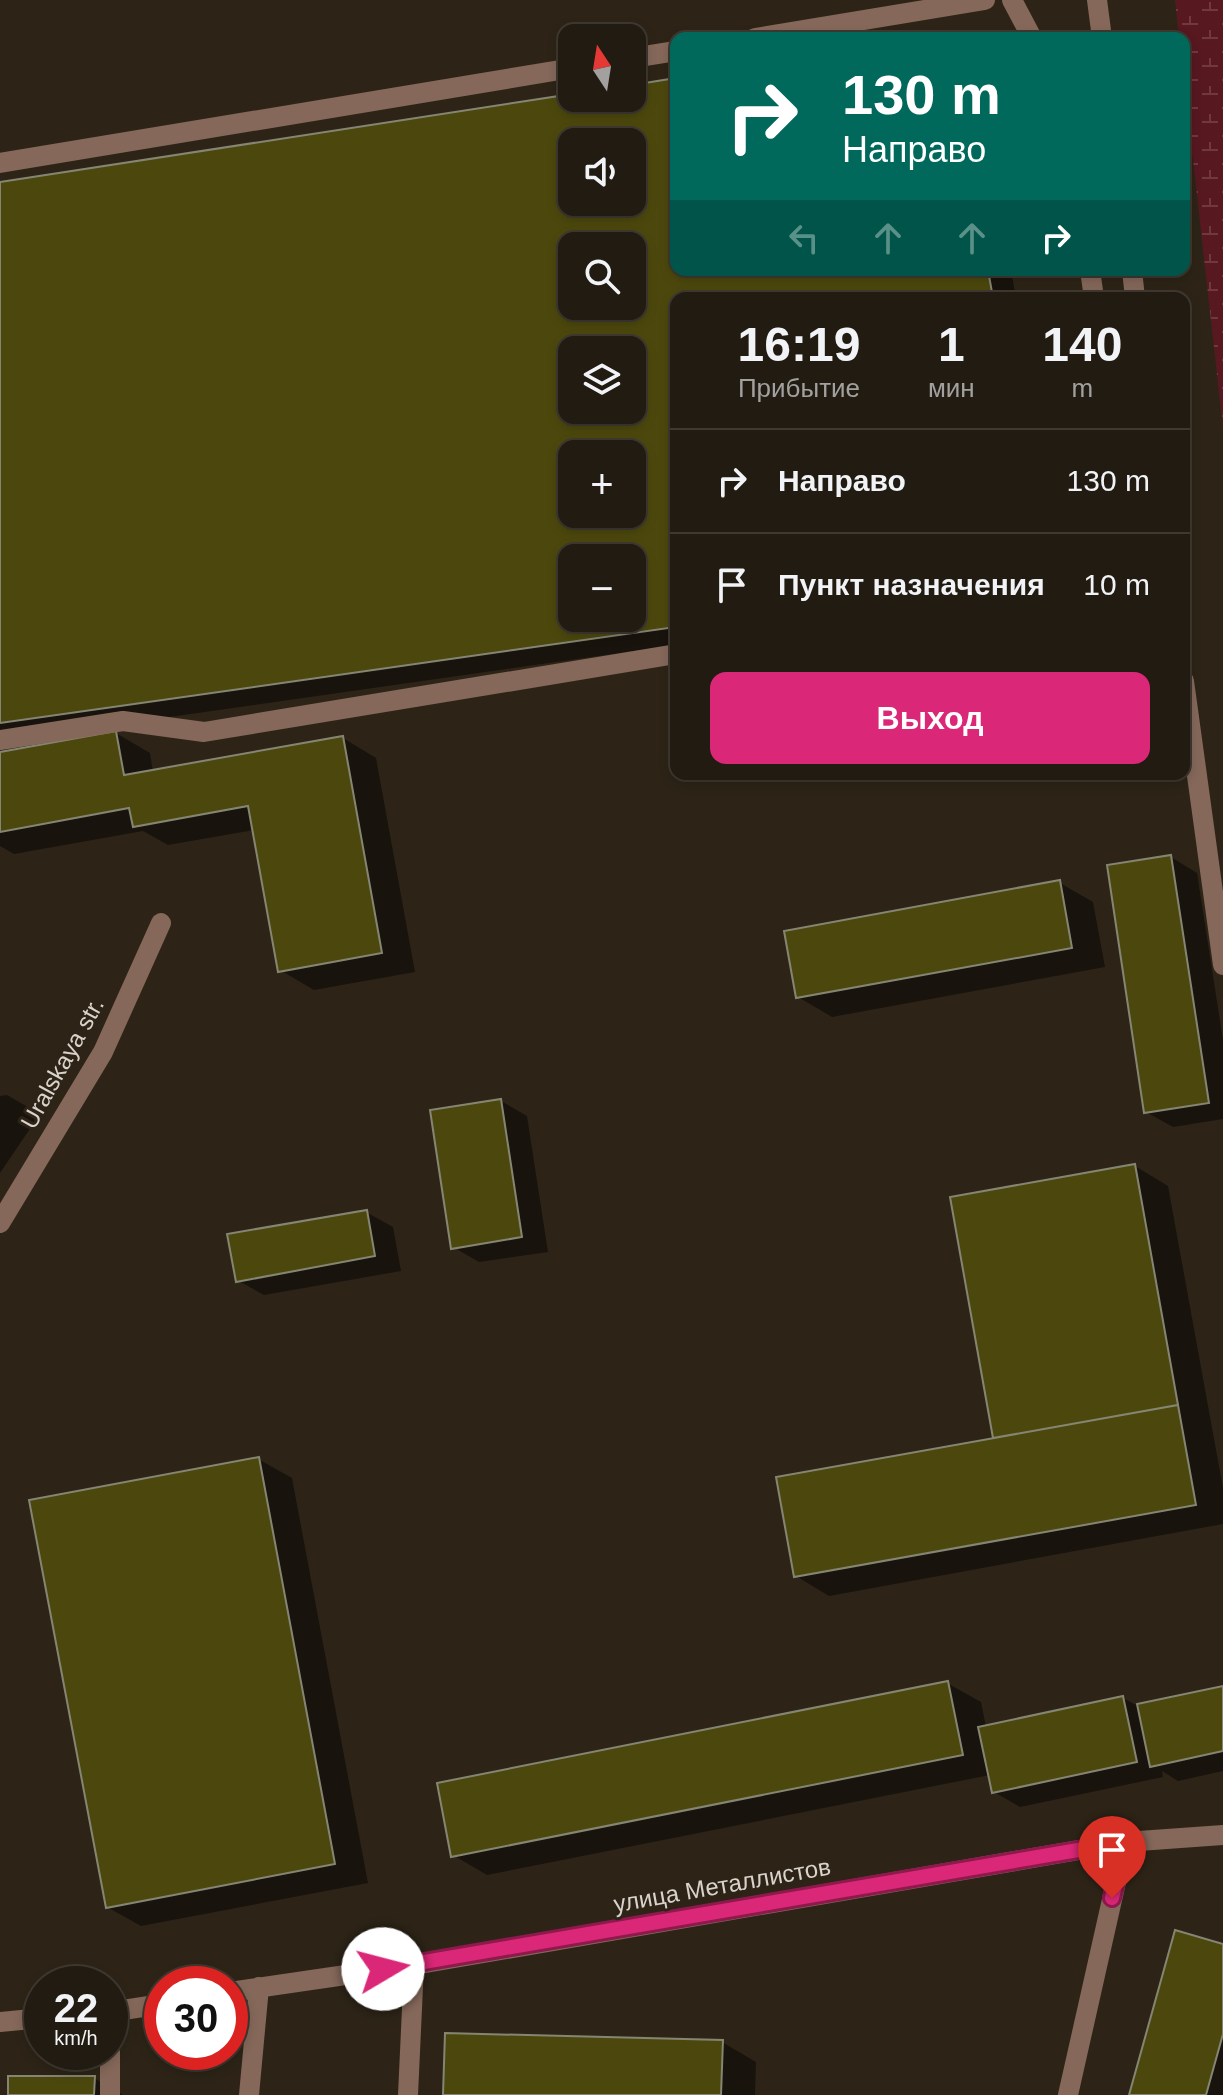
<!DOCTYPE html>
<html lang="ru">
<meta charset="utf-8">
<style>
:root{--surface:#221b11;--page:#2e281f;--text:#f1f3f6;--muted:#a2a19f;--line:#3f3931;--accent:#db2777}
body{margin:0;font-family:Arial,sans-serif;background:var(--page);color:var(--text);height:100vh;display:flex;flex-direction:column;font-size:30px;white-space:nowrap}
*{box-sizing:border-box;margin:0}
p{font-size:26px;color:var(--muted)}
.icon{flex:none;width:44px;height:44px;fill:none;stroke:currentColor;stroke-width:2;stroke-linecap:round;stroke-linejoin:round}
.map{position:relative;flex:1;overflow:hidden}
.panel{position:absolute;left:670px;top:292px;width:520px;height:488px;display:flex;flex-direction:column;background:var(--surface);border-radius:16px;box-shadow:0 4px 12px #0003,0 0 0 2px var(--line)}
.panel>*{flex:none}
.guide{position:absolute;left:670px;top:32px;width:520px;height:244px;border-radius:16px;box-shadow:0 4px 12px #0003,0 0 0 2px var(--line);background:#00695c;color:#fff;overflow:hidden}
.needle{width:52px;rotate:348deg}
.buttons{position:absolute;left:558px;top:24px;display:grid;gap:16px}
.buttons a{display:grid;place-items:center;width:88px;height:88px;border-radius:16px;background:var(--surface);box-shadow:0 4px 12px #0003,0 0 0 2px var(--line);font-size:40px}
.speed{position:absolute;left:24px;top:1966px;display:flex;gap:16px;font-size:40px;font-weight:700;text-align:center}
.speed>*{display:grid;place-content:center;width:104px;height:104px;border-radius:50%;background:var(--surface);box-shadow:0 4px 12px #0003,0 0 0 2px var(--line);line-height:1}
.speed small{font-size:20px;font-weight:400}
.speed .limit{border:12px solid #d22;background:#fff;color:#111}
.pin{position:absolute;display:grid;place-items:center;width:68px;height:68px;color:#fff;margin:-82px -34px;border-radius:50% 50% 50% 0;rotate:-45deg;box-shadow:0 0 8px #0007}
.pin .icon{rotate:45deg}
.me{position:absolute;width:88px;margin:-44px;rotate:82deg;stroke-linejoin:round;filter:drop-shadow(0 0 6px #0008)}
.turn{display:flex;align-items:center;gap:28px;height:168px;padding:0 40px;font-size:36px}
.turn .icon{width:104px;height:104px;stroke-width:2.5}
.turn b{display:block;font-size:56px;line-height:68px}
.lanes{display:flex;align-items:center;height:76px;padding:0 40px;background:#0003;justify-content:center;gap:40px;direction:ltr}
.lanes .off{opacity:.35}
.eta{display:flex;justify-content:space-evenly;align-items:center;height:136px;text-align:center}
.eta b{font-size:48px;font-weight:700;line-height:56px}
.action{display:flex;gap:16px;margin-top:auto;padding:16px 40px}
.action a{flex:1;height:92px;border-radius:16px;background:var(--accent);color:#fff;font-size:32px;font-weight:700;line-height:92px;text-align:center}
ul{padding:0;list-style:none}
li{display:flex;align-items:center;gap:24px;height:104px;padding:0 40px;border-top:2px solid var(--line)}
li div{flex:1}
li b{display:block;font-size:30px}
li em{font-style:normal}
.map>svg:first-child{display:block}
.wetland{fill:url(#wetland-marsh)}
.shadow{fill:#0007;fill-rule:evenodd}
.building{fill:#4c480d;stroke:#858573;stroke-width:2;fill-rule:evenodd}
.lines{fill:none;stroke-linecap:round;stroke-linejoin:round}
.minor{stroke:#85685a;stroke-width:20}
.route-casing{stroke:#8e194d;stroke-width:20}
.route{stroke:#db2777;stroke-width:14}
.labels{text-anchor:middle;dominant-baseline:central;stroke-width:6;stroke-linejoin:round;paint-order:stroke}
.street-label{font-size:24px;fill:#dad3cb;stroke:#2d2417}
</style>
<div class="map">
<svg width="1223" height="2095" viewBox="0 0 1223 2095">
<defs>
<pattern id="wetland-marsh" width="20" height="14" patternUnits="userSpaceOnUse" patternTransform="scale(2)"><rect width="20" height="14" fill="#571820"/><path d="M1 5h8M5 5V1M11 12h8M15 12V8" fill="none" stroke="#6f393f"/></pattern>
</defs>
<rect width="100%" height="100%" fill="#2d2417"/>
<!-- wetland -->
<path class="wetland" d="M1175 0H1223V428L1184 79V38H1179Z"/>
<!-- shadow -->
<path class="shadow" d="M676 80V270H1011L1016 298H676V645L0 741V184L572 96 632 98V87ZM572 142H632V202H572ZM572 246H632V306H572ZM572 350H632V410H572ZM572 454H632V514H572ZM572 558H632V618H572Z
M116 733 150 753 153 772 343 738 376 758 415 972 314 990 280 970 254 830 168 845 143 831 14 854 0 846V754Z
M1171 857 1197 873 1223 1040V1119L1173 1127 1146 1112Z
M1060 883 1093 902 1105 967 832 1017 798 997Z
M7 1095 40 1114 0 1173V1096Z
M501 1101 527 1116 548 1252 479 1262 453 1247Z
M1135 1166 1168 1186 1223 1488V1524L829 1596 796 1576 995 1440 952 1199Z
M366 1212 393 1227 401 1271 264 1295 237 1280Z
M258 1459 292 1478 368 1883 141 1926 107 1907Z
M947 1683 981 1702 986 1727 1123 1698 1138 1706 1223 1688V1771L1178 1781 1162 1771 1163 1777 1020 1807 994 1792 990 1775 487 1875 453 1855Z
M1223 1946V2095H1131Z
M722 2042 756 2062 755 2095H445Z
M94 2078 123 2095H10Z"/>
<!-- building -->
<path class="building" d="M676 78V270H988L993 298H676V627L0 723V182L572 94V98H632V85ZM572 142H632V202H572ZM572 246H632V306H572ZM572 350H632V410H572ZM572 454H632V514H572ZM572 558H632V618H572Z
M116 731 124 775 343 736 382 953 278 972 248 806 133 827 129 808 0 832V752Z
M1171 855 1209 1103 1144 1113 1107 865Z
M1060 880 1072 948 796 998 784 931Z
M501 1099 522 1237 451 1249 430 1110Z
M1135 1164 1178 1405 993 1438 950 1197Z
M367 1210 375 1256 236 1282 227 1234Z
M1178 1405 1196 1505 794 1577 776 1477Z
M259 1457 335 1864 106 1908 29 1500Z
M948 1681 963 1755 451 1857 437 1783Z
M1223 1686V1751L1150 1767 1137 1704Z
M1123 1696 1137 1762 992 1793 978 1727Z
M1175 1930 1223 1944V2034L1206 2095H1129Z
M445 2033 723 2040 721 2095H443Z
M8 2076H95L94 2095H8Z"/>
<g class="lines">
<!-- minor -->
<path class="minor" d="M1012 0 1032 38
M1097 0 1102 38
M755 38 985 0
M632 58 676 51
M0 163 572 68
M1090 270 1094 298
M1132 270 1135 298
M1184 681 1223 965
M0 740 123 721 204 732 676 654
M0 1223 103 1052 161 923
M230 1992 414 1965 1125 1842 1223 1835
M110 2012 162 2004
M0 2022 42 2018
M110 2052V2095
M249 2095 259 1987
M408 2095 414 1965
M1068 2095 1125 1842"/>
</g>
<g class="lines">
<!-- route casing -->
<g class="route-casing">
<path id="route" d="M383 1969 1125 1842 1112 1898"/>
</g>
<!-- route -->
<use href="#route" class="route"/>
</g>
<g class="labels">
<!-- street labels -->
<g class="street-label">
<text transform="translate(62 1063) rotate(-61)">Uralskaya str.</text>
<text transform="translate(722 1885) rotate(-10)">улица Металлистов</text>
</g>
</g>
</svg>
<div class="buttons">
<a><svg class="needle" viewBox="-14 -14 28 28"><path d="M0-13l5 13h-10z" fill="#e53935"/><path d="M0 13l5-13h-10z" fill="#a2a19f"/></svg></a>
<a><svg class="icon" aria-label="sound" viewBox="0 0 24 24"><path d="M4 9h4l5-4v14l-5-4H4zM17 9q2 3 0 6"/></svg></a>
<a><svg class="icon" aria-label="search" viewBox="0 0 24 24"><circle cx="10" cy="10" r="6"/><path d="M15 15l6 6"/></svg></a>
<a><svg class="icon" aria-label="layers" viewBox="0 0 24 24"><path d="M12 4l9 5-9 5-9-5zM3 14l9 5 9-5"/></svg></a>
<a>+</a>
<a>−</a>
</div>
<div class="speed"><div>22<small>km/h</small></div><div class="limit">30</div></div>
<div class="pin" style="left:1112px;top:1898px;background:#d93025"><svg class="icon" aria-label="arrive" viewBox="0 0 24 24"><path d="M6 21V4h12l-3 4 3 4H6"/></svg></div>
<svg class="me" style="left:383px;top:1969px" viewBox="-20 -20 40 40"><circle r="19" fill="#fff"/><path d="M0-13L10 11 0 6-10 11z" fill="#db2777"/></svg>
<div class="guide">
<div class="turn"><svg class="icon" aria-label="right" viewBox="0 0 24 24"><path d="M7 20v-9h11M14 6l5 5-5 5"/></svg><div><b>130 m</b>Направо</div></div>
<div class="lanes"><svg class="icon off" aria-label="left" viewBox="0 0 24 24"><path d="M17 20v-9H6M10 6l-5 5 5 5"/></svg><svg class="icon off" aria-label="ahead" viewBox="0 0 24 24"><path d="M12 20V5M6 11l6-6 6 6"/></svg><svg class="icon off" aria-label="ahead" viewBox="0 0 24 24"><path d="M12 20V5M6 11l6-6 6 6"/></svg><svg class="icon" aria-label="right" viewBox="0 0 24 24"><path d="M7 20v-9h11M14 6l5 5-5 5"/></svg></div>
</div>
<section class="panel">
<div class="eta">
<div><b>16:19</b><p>Прибытие</p></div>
<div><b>1</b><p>мин</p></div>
<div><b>140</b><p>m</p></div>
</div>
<ul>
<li><svg class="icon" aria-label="right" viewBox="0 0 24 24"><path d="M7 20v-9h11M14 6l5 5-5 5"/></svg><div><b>Направо</b></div><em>130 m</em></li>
<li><svg class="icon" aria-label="arrive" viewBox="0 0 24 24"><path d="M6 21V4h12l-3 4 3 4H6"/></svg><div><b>Пункт назначения</b></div><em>10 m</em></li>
</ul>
<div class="action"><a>Выход</a></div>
</section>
</div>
